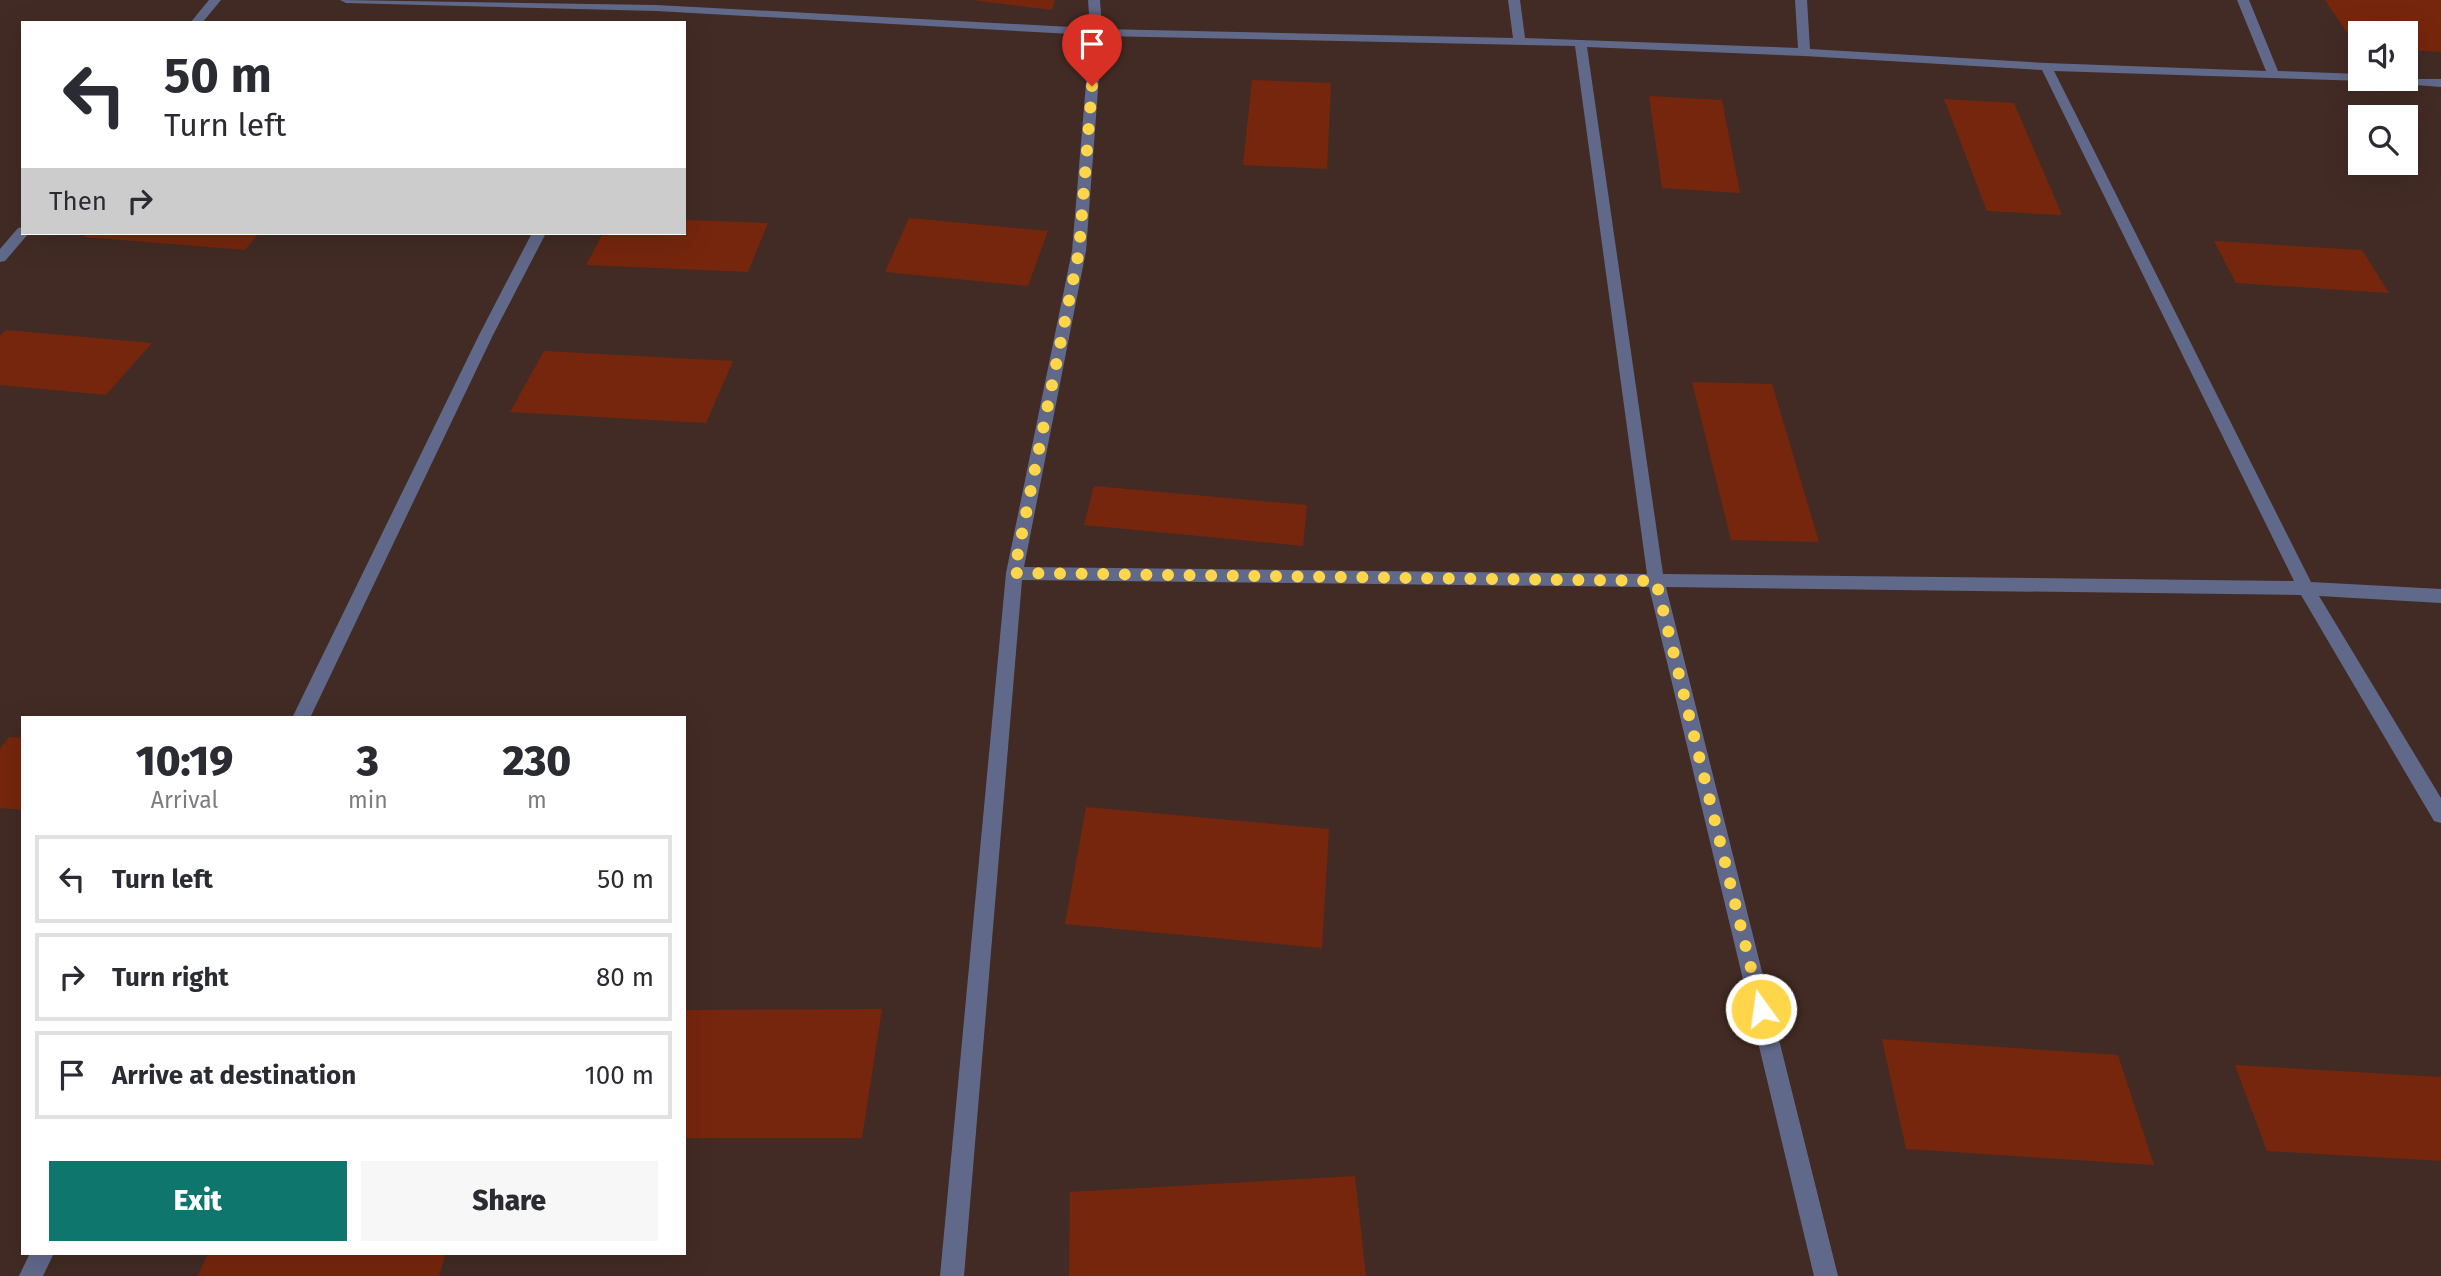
<!DOCTYPE html>
<style>
:root{--surface:#fff;--page:#f7f7f7;--text:#2b2b33;--muted:#7c7c81;--line:#e1e1e2;--accent:#0f766e}
body{margin:0;font-family:"Fira Sans",sans-serif;background:var(--page);color:var(--text);height:100vh;display:flex;flex-direction:column;font-size:26px;white-space:nowrap}
*{box-sizing:border-box;margin:0}
p{font-size:23px;color:var(--muted)}
.icon{flex:none;width:38px;height:38px;fill:none;stroke:currentColor;stroke-width:2;stroke-linecap:round;stroke-linejoin:round}
.map{position:relative;flex:1;overflow:hidden}
.sheet{position:absolute;left:21px;top:716px;width:665px;height:539px;display:flex;flex-direction:column;background:var(--surface);border-radius:0px;box-shadow:0 7px 28px #0002}
.sheet>*{flex:none}
.guide{position:absolute;left:21px;top:21px;width:665px;height:214px;border-radius:0px;box-shadow:0 7px 28px #0002;background:#fff;color:var(--text);overflow:hidden}
.tools{position:absolute;left:2348px;top:21px;display:grid;gap:14px}
.tools a{display:grid;place-items:center;width:70px;height:70px;border-radius:0px;background:var(--surface);box-shadow:0 7px 28px #0002;font-size:35px}
.pin{position:absolute;display:grid;place-items:center;width:60px;height:60px;color:#fff;margin:-72px -30px;border-radius:50% 50% 50% 0;rotate:-45deg;box-shadow:0 0 7px #0007}
.pin .icon{rotate:45deg}
.me{position:absolute;width:77px;margin:-38px;rotate:346deg;stroke-linejoin:round;filter:drop-shadow(0 0 5px #0008)}
.turn{display:flex;align-items:center;gap:24px;height:147px;padding:0 28px;font-size:32px}
.turn .icon{width:91px;height:91px;stroke-width:2.5}
.turn b{display:block;font-size:49px;line-height:60px}
.then{display:flex;align-items:center;height:66px;padding:0 28px;background:#0003;gap:14px;font-size:26px}
.eta{display:flex;justify-content:space-evenly;align-items:center;height:119px;text-align:center}
.eta b{font-size:42px;font-weight:800;line-height:49px}
.primary-button{display:flex;gap:14px;margin-top:auto;padding:14px 28px}
.primary-button a{flex:1;height:80px;border-radius:0px;background:var(--accent);color:#fff;font-size:28px;font-weight:800;line-height:80px;text-align:center}
.primary-button a+a{background:var(--page);color:var(--text)}
ul{padding:0;list-style:none}
li{display:flex;align-items:center;gap:21px;height:88px;margin:0 14px 10px;padding:0 14px;border:4px solid var(--line);border-radius:0px}
li div{flex:1}
li b{display:block;font-size:26px}
li em{font-style:normal}
.map>svg:first-child{display:block}
.building{fill:#76260d}
.lines{fill:none;stroke-linecap:round;stroke-linejoin:round}
.minor{fill:#61698a;fill-rule:evenodd}
.route{stroke:#ffd54a;stroke-width:12;stroke-dasharray:0 21.6}
</style>
<div class="map">
<svg width="2441" height="1276" viewBox="0 0 2441 1276">
<rect width="100%" height="100%" fill="#422b24"/>
<!-- building -->
<path class="building" d="M972 0H1055L1052 10Z
M2325 0H2441V52L2406 50V33H2361V47L2356 46Z
M1252 80 1331 83 1327 169 1243 165Z
M1649 96 1722 100 1740 193 1662 188Z
M1944 99 2014 103 2062 215 1987 211Z
M909 218 1048 231 1028 286 885 272Z
M684 220 768 223 748 272 586 265 603 233H684Z
M87 233H259L245 250 84 237Z
M2214 241 2362 250 2389 293 2236 283Z
M6 330 152 343 106 395 0 385V336Z
M544 351 733 361 706 423 510 412Z
M1692 382 1772 384 1819 542 1731 540Z
M1094 486 1307 505 1303 546 1084 525Z
M9 737 23 738V810L0 808V749Z
M1086 807 1329 829 1322 948 1065 924Z
M882 1009 862 1138H684V1010Z
M1882 1039 2118 1055 2154 1165 1906 1149Z
M2235 1065 2441 1077V1161L2267 1151Z
M1355 1176 1366 1276H1069L1070 1192Z
M208 1253H446L439 1276H198Z"/>
<g class="lines">
<!-- minor -->
<path class="minor" d="M209 0H221L202 23H190Z
M340 0 656 5 1090 28 1088 0H1100L1102 29 1513 38 1508 0H1520L1525 38 1798 48 1795 0H1807L1810 49 2046 63 2266 71 2237 0H2249L2278 71 2361 74V79H2441V87L2364 81 2054 71 2311 582 2441 589V603L2319 596 2441 798V823L2434 821 2301 595 1666 587 1838 1276H1814L1649 587 1022 580 964 1276H940L1006 573 1072 251 1090 35 656 11 346 3ZM1102 36 1575 46 1647 574 1024 567 1086 251ZM1587 47 1804 56 2042 70 2294 581 1663 574Z
M23 227V233H29L5 261 0 262V249L18 228Z
M532 233H546L493 335 310 718H292L479 335Z
M30 1253H54L43 1276H19Z"/>
</g>
<g class="lines">
<!-- route -->
<path class="route" d="M1092 86 1079 251 1014 573 1656 581 1761 1009"/>
</g>
</svg>
<div class="tools">
<a><svg class="icon" aria-label="sound" viewBox="0 0 24 24"><path d="M4 9h4l5-4v14l-5-4H4zM17 9q2 3 0 6"/></svg></a>
<a><svg class="icon" aria-label="search" viewBox="0 0 24 24"><circle cx="10" cy="10" r="6"/><path d="M15 15l6 6"/></svg></a>
</div>
<div class="pin" style="left:1092px;top:86px;background:#d93025"><svg class="icon" aria-label="arrive" viewBox="0 0 24 24"><path d="M6 21V4h12l-3 4 3 4H6"/></svg></div>
<svg class="me" style="left:1761px;top:1009px" viewBox="-20 -20 40 40"><circle r="17" fill="#ffd54a" stroke="#fff" stroke-width="3"/><path d="M0-11L8 9 0 5-8 9z" fill="#fff"/></svg>
<div class="guide">
<div class="turn"><svg class="icon" aria-label="left" viewBox="0 0 24 24"><path d="M17 20v-9H6M10 6l-5 5 5 5"/></svg><div><b>50 m</b>Turn left</div></div>
<div class="then">Then<svg class="icon" aria-label="right" viewBox="0 0 24 24"><path d="M7 20v-9h11M14 6l5 5-5 5"/></svg></div>
</div>
<section class="sheet">
<div class="eta">
<div><b>10:19</b><p>Arrival</p></div>
<div><b>3</b><p>min</p></div>
<div><b>230</b><p>m</p></div>
</div>
<ul>
<li><svg class="icon" aria-label="left" viewBox="0 0 24 24"><path d="M17 20v-9H6M10 6l-5 5 5 5"/></svg><div><b>Turn left</b></div><em>50 m</em></li>
<li><svg class="icon" aria-label="right" viewBox="0 0 24 24"><path d="M7 20v-9h11M14 6l5 5-5 5"/></svg><div><b>Turn right</b></div><em>80 m</em></li>
<li><svg class="icon" aria-label="arrive" viewBox="0 0 24 24"><path d="M6 21V4h12l-3 4 3 4H6"/></svg><div><b>Arrive at destination</b></div><em>100 m</em></li>
</ul>
<div class="primary-button"><a>Exit</a><a>Share</a></div>
</section>
</div>
